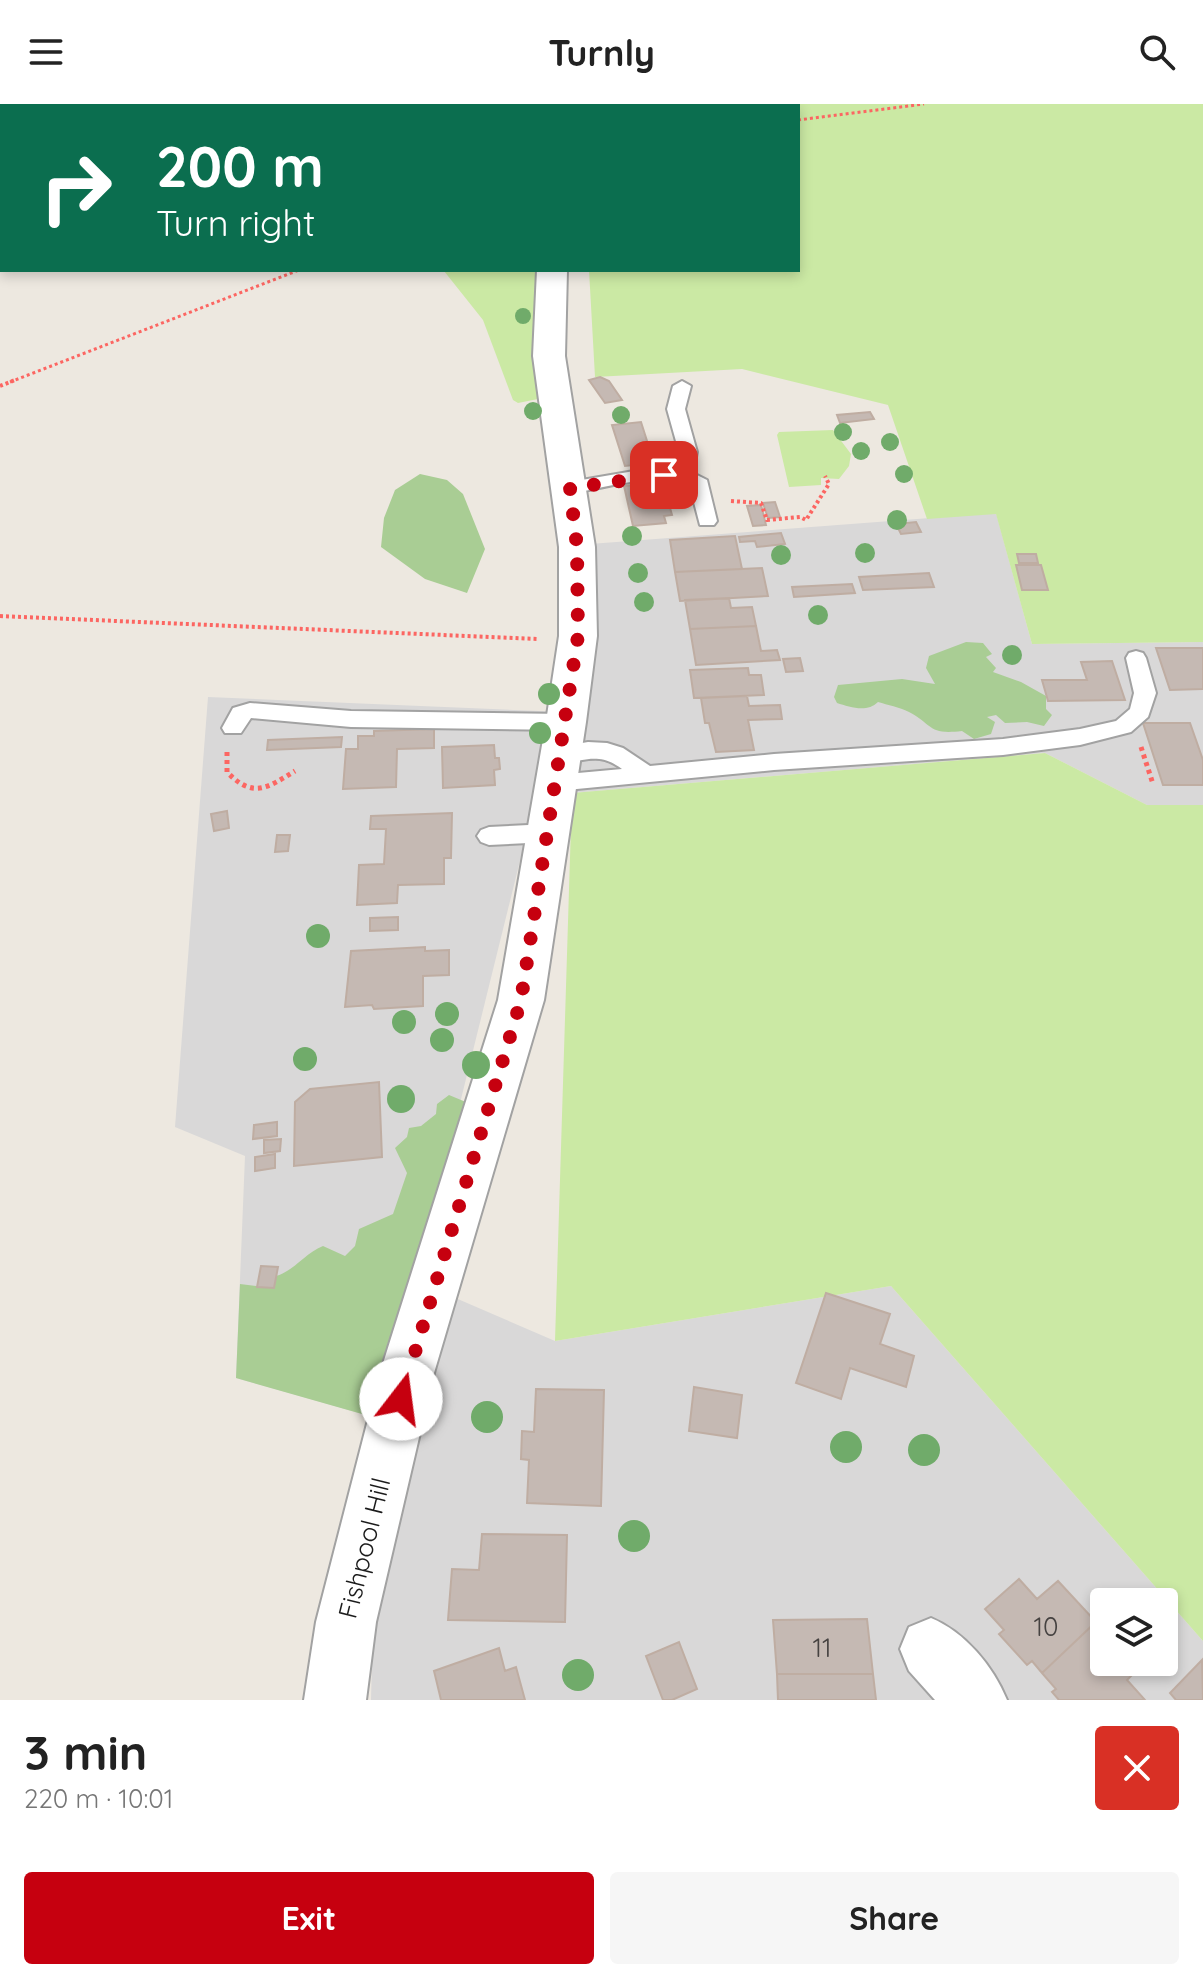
<!DOCTYPE html>
<meta charset="utf-8">
<style>
:root{--surface:#fff;--page:#f6f6f6;--text:#222;--muted:#767676;--accent:#c6000f}
body{margin:0;font-family:Quicksand,sans-serif;background:var(--page);color:var(--text);height:100vh;display:flex;flex-direction:column;font-size:30px;white-space:nowrap}
*{box-sizing:border-box;margin:0}
p{font-size:26px;color:var(--muted)}
.icon{flex:none;width:44px;height:44px;fill:none;stroke:currentColor;stroke-width:2;stroke-linecap:round;stroke-linejoin:round}
.map{position:relative;height:1596px;overflow:hidden}
.details{display:flex;flex-direction:column;background:var(--surface);flex:1}
.details>*{flex:none}
.banner{position:absolute;left:0px;top:0px;width:800px;height:168px;box-shadow:0 4px 12px #0003;background:#0b6e4f;color:#fff;overflow:hidden}
.buttons{position:absolute;left:1090px;top:1484px;display:grid;gap:16px}
.buttons a{display:grid;place-items:center;width:88px;height:88px;border-radius:8px;background:var(--surface);box-shadow:0 4px 12px #0003;font-size:40px}
.pin{position:absolute;display:grid;place-items:center;width:68px;height:68px;color:#fff;margin:-34px;border-radius:16px;box-shadow:0 4px 12px #0006}
.me{position:absolute;width:88px;margin:-44px;rotate:15deg;stroke-linejoin:round;filter:drop-shadow(0 0 6px #0008)}
.turn{display:flex;align-items:center;gap:28px;height:168px;padding:0 24px;font-size:36px}
.turn .icon{width:104px;height:104px;stroke-width:2.5}
.turn b{display:block;font-size:56px;line-height:68px}
.round{display:grid;place-items:center;flex:none;width:84px;height:84px;border-radius:8px;background:var(--page)}
.summary{display:flex;align-items:center;justify-content:space-between;height:136px;padding:0 24px}
h1{font-size:48px;font-weight:700;line-height:60px}
.cta{display:flex;gap:16px;margin-top:auto;padding:16px 24px}
.cta a{flex:1;height:92px;border-radius:8px;background:var(--accent);color:#fff;font-size:32px;font-weight:700;line-height:92px;text-align:center}
.cta a+a{background:var(--page);color:var(--text)}
header{display:flex;justify-content:space-between;align-items:center;height:104px;padding:0 24px;background:var(--surface);font-size:36px;font-weight:700}
.map>svg:first-child{display:block}
.residential{fill:#d9d8d8;fill-rule:evenodd}
.grass{fill:#cbe9a4}
.forest{fill:#a9cd94}
.building{fill:#c5b9b3;stroke:#bfada2;stroke-width:2}
.lines{fill:none;stroke-linecap:round;stroke-linejoin:round}
.lane-casing{stroke:#a2a2a2;stroke-width:4}
.street-casing{stroke:#a2a2a2;stroke-width:4}
.path-far2{stroke:#fc6662;stroke-width:3;stroke-dasharray:3 3;stroke-linecap:butt}
.path-far1{stroke:#fc6662;stroke-width:4;stroke-dasharray:3 3;stroke-linecap:butt}
.path{stroke:#fc6662;stroke-width:5;stroke-dasharray:4 4;stroke-linecap:butt}
.lane{fill:#fff;fill-rule:evenodd}
.street{fill:#fff;fill-rule:evenodd}
.tree{fill:#70ab6a}
.route{stroke:#c6000f;stroke-width:14;stroke-dasharray:0 25.2}
.labels{text-anchor:middle;dominant-baseline:central;stroke-width:6;stroke-linejoin:round;paint-order:stroke}
.street-label{font-size:26px;fill:#1b1b1b;stroke:#fff}
.near-number-label{font-size:26px;fill:#464241}
</style>
<header><svg class="icon" aria-label="menu" viewBox="0 0 24 24"><path d="M4 6h16M4 12h16M4 18h16"/></svg>Turnly<svg class="icon" aria-label="search" viewBox="0 0 24 24"><circle cx="10" cy="10" r="6"/><path d="M15 15l6 6"/></svg></header>
<div class="map">
<svg width="1203" height="1596" viewBox="0 0 1203 1596">
<rect width="100%" height="100%" fill="#ede8e0"/>
<!-- residential -->
<path class="residential" d="M996 409 1032 540 1203 538V701H1147L1045 649 536 692 416 1177 555 1237 891 1182 1203 1537V1596H371L374 1479 419 1326 236 1274 245 1052 175 1023 208 593 587 609 598 502 590 440ZM1104 1498H1164V1558H1104Z"/>
<!-- grass -->
<path class="grass" d="M678 0H1203V538L1032 540 996 410 927 415 888 301 742 265 595 273 589 166H798V2Z
M543 166V294L518 299 513 296 483 216 444 167Z
M833 326 851 350 849 362 839 375 821 374V381L789 383 777 331 779 328Z
M1045 649 1147 701H1203V1537L891 1182 555 1237 572 689Z"/>
<!-- forest -->
<path class="forest" d="M420 370 447 376 463 390 485 445 467 489 425 475 381 443 384 414 395 386Z
M966 538 983 539 992 550 986 553 996 564 993 568 1021 578 1046 592V605L1052 611 1044 622 1027 618 1005 619 996 611 987 613 995 618 991 630 974 635 962 627C927 631 934 621 909 608 899 603 888 601 878 598 867 609 850 603 837 599L834 593 838 581 902 575 935 580 926 564 929 552Z
M449 991 473 1001 376 1314 236 1274 240 1180 274 1184 276 1172C294 1167 305 1149 323 1142L345 1152 355 1142 359 1125 393 1110 407 1069 395 1044 407 1033 409 1024 421 1022 436 1010 437 1000Z"/>
<!-- building -->
<path class="building" d="M600 273 609 277 622 296 605 299 589 276Z
M870 308 874 315 840 319 837 311Z
M641 318 654 359 625 362 612 321Z
M663 379 672 411 664 412 666 419 633 422 624 382Z
M775 398 780 413 768 414 763 399Z
M761 401 766 421 753 422 747 402Z
M916 418 921 428 901 430 896 420Z
M781 429 785 440 757 443 755 437 740 438 739 433Z
M735 432 742 465 675 468 670 436Z
M1017 450H1036L1038 459H1019Z
M1016 461H1041L1048 486H1022Z
M762 464 768 492 680 497 675 468Z
M929 469 934 483 863 486 859 473Z
M852 480 855 489 794 493 792 483Z
M729 494 731 504 752 503 756 522 690 525 685 496Z
M756 522 761 547 777 546 780 556 696 561 690 525Z
M1156 544H1203V585L1170 586Z
M800 554 803 567 786 568 783 555Z
M1112 557 1125 596 1048 597 1042 576H1087L1081 558Z
M748 564 749 571H761L764 591 694 594 690 566Z
M747 592 749 602 780 601 782 615 748 616 754 646 716 648 709 619H705L701 594Z
M1143 619H1190L1203 656V681H1163Z
M434 625V644L397 645 396 683 343 685 346 645H358V632H374V627Z
M342 633 341 643 267 646 268 636Z
M494 641 495 654H499L500 665 494 666 495 681 443 684 442 643Z
M227 707 229 724 214 727 211 710Z
M452 709 451 754H444V780L398 781 397 799 357 801 359 761 384 760 386 725H370L371 712Z
M277 731H290L288 747 275 748Z
M398 813V826L370 827V814Z
M425 843V847L449 846V871L423 872V902L374 905 372 901 345 903 351 847Z
M379 978 382 1053 294 1062 295 998 310 985Z
M277 1018V1032L253 1035 254 1021Z
M281 1035 280 1047 264 1049V1036Z
M275 1050V1064L255 1067V1053Z
M261 1162 278 1163 274 1184 257 1183Z
M826 1189 890 1210 880 1240 914 1252 906 1283 850 1264 841 1295 796 1279Z
M694 1283 742 1291 737 1334 689 1327Z
M536 1285 604 1286 601 1402 527 1399 529 1356 521 1355 522 1327 534 1328Z
M482 1430 567 1431 565 1518 448 1516 452 1465 479 1466Z
M1019 1475 1037 1495 1058 1477 1096 1518 1042 1569 1032 1557 1027 1561 999 1530 1004 1526 985 1505Z
M1104 1510V1558H1133L1139 1564 1127 1576 1145 1596H1059L1052 1588 1056 1585 1042 1569Z
M867 1515 873 1570H777L773 1516Z
M679 1538 697 1585 672 1596H663L646 1552Z
M499 1544 505 1567 516 1563 525 1596H441L434 1567Z
M1202 1556 1203 1596H1176L1170 1589Z
M777 1570H873L876 1596H778Z"/>
<g class="lines">
<!-- lane casing -->
<g class="lane-casing">
<path id="lane" d="M682 277 691 282 685 305 697 348 693 369 707 376 717 417 714 421H700L689 379C651 369 608 383 570 390L563 388 561 384 563 380 570 378 634 367 676 366 679 348 667 305 673 282Z
M1136 547 1143 549 1146 554 1156 589 1148 613 1131 628 1080 641 1003 651 774 666 556 687 548 685 545 679 548 673 556 671 622 665C594 644 580 663 553 656L550 650 553 644 588 638 607 639 623 644 650 662 774 650 1003 635 1080 625 1116 617 1130 605 1134 589 1126 554 1129 549Z
M250 599 351 607 566 610 574 613 577 618 574 623 566 626 351 623 251 614 241 629H225L222 624 233 604Z
M549 720 557 723 561 729 557 735 549 738 489 741 481 738 477 732 481 726 489 723Z"/>
</g>
<!-- street casing -->
<g class="street-casing">
<path id="street" d="M605 0H631L604 2Z
M537 166H567L565 252 595 443 597 532 586 618 544 896 434 1269 376 1518 366 1596H304L316 1518 380 1269 498 896 546 618 559 532V443L533 252Z
M931 1514C965 1528 993 1562 1007 1596H935L909 1567 900 1545 909 1523Z"/>
</g>
<!-- path-far2 -->
<path class="path-far2" d="M27 2 30 0
M798 16 924 0
M10 278 299 166"/>
<!-- path-far1 -->
<path class="path-far1" d="M0 282 15 276
M731 397 761 399 767 416 800 413 806 416 829 380 825 372
M0 512 537 535"/>
<!-- path -->
<path class="path" d="M1141 643 1153 680
M227 648V668C253 695 267 684 295 667"/>
<!-- lane -->
<use href="#lane" class="lane"/>
<!-- street -->
<use href="#street" class="street"/>
</g>
<!-- trees -->
<g class="tree">
<circle cx="523" cy="212" r="8"/>
<circle cx="533" cy="307" r="9"/>
<circle cx="621" cy="311" r="9"/>
<circle cx="843" cy="328" r="9"/>
<circle cx="890" cy="338" r="9"/>
<circle cx="861" cy="347" r="9"/>
<circle cx="904" cy="370" r="9"/>
<circle cx="897" cy="416" r="10"/>
<circle cx="632" cy="432" r="10"/>
<circle cx="865" cy="449" r="10"/>
<circle cx="781" cy="451" r="10"/>
<circle cx="638" cy="469" r="10"/>
<circle cx="644" cy="498" r="10"/>
<circle cx="818" cy="511" r="10"/>
<circle cx="1012" cy="551" r="10"/>
<circle cx="549" cy="590" r="11"/>
<circle cx="540" cy="629" r="11"/>
<circle cx="318" cy="832" r="12"/>
<circle cx="447" cy="910" r="12"/>
<circle cx="404" cy="918" r="12"/>
<circle cx="442" cy="936" r="12"/>
<circle cx="305" cy="955" r="12"/>
<circle cx="476" cy="961" r="14"/>
<circle cx="401" cy="995" r="14"/>
<circle cx="487" cy="1313" r="16"/>
<circle cx="846" cy="1343" r="16"/>
<circle cx="924" cy="1346" r="16"/>
<circle cx="634" cy="1432" r="16"/>
<circle cx="578" cy="1571" r="16"/>
</g>
<g class="lines">
<!-- route -->
<path class="route" d="M401 1295 521 896 578 532 577 443 570 384 664 371"/>
</g>
<g class="labels">
<!-- street labels -->
<g class="street-label">
<text transform="translate(364 1444) rotate(-76)">Fishpool Hill</text>
</g>
<!-- near-number labels -->
<g class="near-number-label">
<text x="1046" y="1522">10</text>
<text x="822" y="1543">11</text>
</g>
</g>
</svg>
<div class="buttons">
<a><svg class="icon" aria-label="layers" viewBox="0 0 24 24"><path d="M12 4l9 5-9 5-9-5zM3 14l9 5 9-5"/></svg></a>
</div>
<div class="pin" style="left:664px;top:371px;background:#d93025"><svg class="icon" aria-label="arrive" viewBox="0 0 24 24"><path d="M6 21V4h12l-3 4 3 4H6"/></svg></div>
<svg class="me" style="left:401px;top:1295px" viewBox="-20 -20 40 40"><circle r="19" fill="#fff"/><path d="M0-13L10 11 0 6-10 11z" fill="#c6000f"/></svg>
<div class="banner">
<div class="turn"><svg class="icon" aria-label="right" viewBox="0 0 24 24"><path d="M7 20v-9h11M14 6l5 5-5 5"/></svg><div><b>200 m</b>Turn right</div></div>
</div>
</div>
<section class="details">
<div class="summary"><div><h1>3 min</h1><p>220 m · 10:01</p></div><a class="round" style="background:#d93025;color:#fff"><svg class="icon" aria-label="close" viewBox="0 0 24 24"><path d="M6 6l12 12M18 6L6 18"/></svg></a></div>
<div class="cta"><a>Exit</a><a>Share</a></div>
</section>
